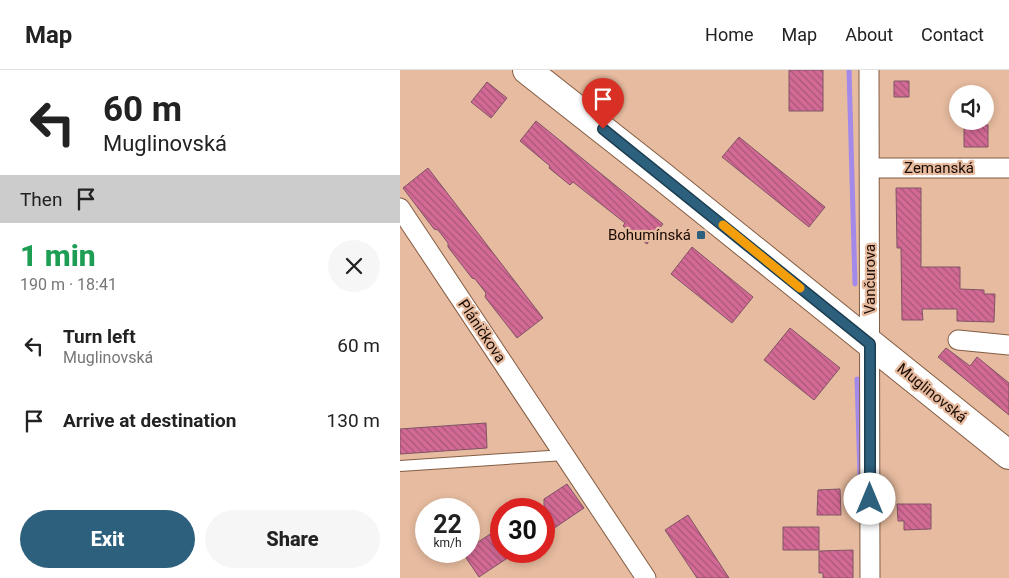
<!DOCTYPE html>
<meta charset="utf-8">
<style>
:root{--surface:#fff;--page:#f6f6f6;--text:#222;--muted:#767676;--line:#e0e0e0;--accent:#2c607d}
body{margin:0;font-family:Roboto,sans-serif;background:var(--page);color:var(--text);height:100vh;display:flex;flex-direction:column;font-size:19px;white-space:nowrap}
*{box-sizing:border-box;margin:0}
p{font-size:16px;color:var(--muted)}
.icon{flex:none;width:28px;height:28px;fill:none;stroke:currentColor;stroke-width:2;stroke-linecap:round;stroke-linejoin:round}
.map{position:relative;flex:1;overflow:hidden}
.drawer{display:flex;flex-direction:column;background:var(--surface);width:400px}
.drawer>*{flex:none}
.hud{background:#fff;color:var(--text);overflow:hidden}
.fabs{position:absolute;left:549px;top:15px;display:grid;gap:10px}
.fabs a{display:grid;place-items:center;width:45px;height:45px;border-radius:50%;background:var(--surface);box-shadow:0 2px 8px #0003;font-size:25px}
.speed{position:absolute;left:15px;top:428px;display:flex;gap:10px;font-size:25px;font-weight:700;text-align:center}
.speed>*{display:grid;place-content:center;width:65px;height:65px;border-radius:50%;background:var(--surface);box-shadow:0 2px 8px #0003;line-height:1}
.speed small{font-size:12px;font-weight:400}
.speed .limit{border:8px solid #d22;background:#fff;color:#111}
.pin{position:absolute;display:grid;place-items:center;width:42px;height:42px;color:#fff;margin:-51px -21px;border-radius:50% 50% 50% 0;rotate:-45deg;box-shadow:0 0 5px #0007}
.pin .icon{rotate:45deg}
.me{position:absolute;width:55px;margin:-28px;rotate:0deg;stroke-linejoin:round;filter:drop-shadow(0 0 4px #0008)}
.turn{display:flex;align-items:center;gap:18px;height:105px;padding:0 20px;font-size:22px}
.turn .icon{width:65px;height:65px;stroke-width:2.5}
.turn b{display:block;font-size:35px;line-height:42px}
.then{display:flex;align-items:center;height:48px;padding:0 20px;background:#0003;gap:10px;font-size:19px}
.round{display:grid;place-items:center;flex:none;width:52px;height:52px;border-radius:26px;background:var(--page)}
.summary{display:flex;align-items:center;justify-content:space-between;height:85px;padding:0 20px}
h1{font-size:30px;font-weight:800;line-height:38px;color:#1e9e55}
.primary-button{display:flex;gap:10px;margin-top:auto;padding:10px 20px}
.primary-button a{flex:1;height:58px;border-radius:30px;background:var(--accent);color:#fff;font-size:20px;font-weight:800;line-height:58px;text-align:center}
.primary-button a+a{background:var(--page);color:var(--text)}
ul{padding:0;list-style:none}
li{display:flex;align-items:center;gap:15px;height:75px;padding:0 20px}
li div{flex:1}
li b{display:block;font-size:19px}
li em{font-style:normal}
header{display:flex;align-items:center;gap:30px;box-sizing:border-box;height:70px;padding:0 25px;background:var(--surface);border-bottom:1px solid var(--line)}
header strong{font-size:24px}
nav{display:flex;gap:28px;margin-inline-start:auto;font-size:18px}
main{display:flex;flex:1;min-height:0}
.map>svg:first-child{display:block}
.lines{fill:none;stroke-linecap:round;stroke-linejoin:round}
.stream{stroke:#a389ea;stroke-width:5}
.building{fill:url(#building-back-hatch);stroke:#805465}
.service-casing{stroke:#835d44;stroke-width:12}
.minor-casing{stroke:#835d44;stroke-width:21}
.secondary-casing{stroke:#835d44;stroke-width:30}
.service{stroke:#fff;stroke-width:10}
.minor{stroke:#fff;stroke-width:19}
.secondary{stroke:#fff;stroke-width:28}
.route-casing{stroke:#1d3e51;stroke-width:12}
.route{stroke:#2c607d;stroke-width:9}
.slow{stroke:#f59e0b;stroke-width:9}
.poi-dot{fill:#2c607d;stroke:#e6bb9f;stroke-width:2}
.labels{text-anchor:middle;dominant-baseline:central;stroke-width:4.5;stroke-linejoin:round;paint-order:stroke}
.street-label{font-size:15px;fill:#1a0b03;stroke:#e6bb9f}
.poi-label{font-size:15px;fill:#1a0b03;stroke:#e6bb9f;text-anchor:end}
</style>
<header>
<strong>Map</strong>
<nav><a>Home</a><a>Map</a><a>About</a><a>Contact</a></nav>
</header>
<main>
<section class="drawer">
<div class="hud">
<div class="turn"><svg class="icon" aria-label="left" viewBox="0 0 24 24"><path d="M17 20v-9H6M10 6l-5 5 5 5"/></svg><div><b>60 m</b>Muglinovská</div></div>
<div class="then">Then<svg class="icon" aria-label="arrive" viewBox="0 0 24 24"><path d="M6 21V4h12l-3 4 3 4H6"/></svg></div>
</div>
<div class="summary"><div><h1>1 min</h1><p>190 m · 18:41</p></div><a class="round"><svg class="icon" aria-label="close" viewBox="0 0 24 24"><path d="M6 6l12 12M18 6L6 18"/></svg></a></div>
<ul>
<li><svg class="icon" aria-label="left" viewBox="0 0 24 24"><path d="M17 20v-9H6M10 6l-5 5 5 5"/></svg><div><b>Turn left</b><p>Muglinovská</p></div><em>60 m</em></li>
<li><svg class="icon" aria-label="arrive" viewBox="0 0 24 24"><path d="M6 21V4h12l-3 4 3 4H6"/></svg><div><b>Arrive at destination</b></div><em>130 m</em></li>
</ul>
<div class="primary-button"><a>Exit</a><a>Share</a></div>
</section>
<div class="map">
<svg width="609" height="508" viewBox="0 0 609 508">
<defs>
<pattern id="building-back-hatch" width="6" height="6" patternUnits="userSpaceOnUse" patternTransform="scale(1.25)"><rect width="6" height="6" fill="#d36a96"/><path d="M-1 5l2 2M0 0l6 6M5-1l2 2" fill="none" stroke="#aa5578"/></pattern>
</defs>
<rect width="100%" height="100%" fill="#e6bb9f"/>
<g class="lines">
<!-- stream -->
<path class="stream" d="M449 0 455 214
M457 309 461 436"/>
</g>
<!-- building -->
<path class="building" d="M389 0H423V41H389Z
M494 11H509V27H494Z
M87 12 107 28 91 48 71 32Z
M136 51 263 154 247 174 223 156 225 153 173 112 170 115 149 98 150 96 120 71Z
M564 55H588V77H564Z
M339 67 425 137 409 157 322 87Z
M28 98 143 248 117 268 85 227 86 223 75 209 72 208 48 177V173L38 160 34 159 3 118Z
M496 118H521V197H560V219L584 220V224H595L594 252 557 251V239H522L523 250H502L501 178H497Z
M292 177 353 227 332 253 271 204Z
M390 258 440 298 414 330 364 290Z
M546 278 570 296 577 287 609 313V345L538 287Z
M86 353 87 378 0 384V359Z
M167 414 184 438 144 465V429Z
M440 419 441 445H417L418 420Z
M497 434H531V459L504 460V451H498Z
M288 445 329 508H297L265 460Z
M101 457V481H118L79 507 62 482 69 481V478Z
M383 457H419V480H383Z
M453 480V508H423V503H419V481Z"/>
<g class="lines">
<!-- service casing -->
<g class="service-casing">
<path id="service" d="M0 396 164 385"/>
</g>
<!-- minor casing -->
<g class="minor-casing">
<path id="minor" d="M469 0 470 508
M470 98H609
M0 138 246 508
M558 270 609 275"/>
</g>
<!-- secondary casing -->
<g class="secondary-casing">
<path id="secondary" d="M127 0 263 107 609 385"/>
</g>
<!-- service -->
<use href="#service" class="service"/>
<!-- minor -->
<use href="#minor" class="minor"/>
<!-- secondary -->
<use href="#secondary" class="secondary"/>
</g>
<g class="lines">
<!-- route casing -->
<g class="route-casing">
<path id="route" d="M203 59 470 274V429"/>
</g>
<!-- route -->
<use href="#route" class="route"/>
<!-- slow -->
<path class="slow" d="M323 155 400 218"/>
</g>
<!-- markers -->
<rect class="poi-dot" x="296" y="160" width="10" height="10" rx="2.5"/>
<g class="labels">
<!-- street labels -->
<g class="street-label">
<text x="539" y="98">Zemanská</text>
<text transform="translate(470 209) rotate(-90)">Vančurova</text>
<text transform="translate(82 261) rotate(56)">Pláničkova</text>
<text transform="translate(532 323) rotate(39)">Muglinovská</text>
</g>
<!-- poi labels -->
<g class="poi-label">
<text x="291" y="165">Bohumínská</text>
</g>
</g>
</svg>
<div class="fabs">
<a><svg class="icon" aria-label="sound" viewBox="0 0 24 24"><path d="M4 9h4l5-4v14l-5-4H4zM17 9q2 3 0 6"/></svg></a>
</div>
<div class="speed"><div>22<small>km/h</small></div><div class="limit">30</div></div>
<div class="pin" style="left:203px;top:59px;background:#d93025"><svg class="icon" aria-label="arrive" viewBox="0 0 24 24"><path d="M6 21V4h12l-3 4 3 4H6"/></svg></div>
<svg class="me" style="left:470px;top:429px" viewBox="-20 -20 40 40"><circle r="19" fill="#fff"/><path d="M0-13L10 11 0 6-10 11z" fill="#2c607d"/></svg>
</div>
</main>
